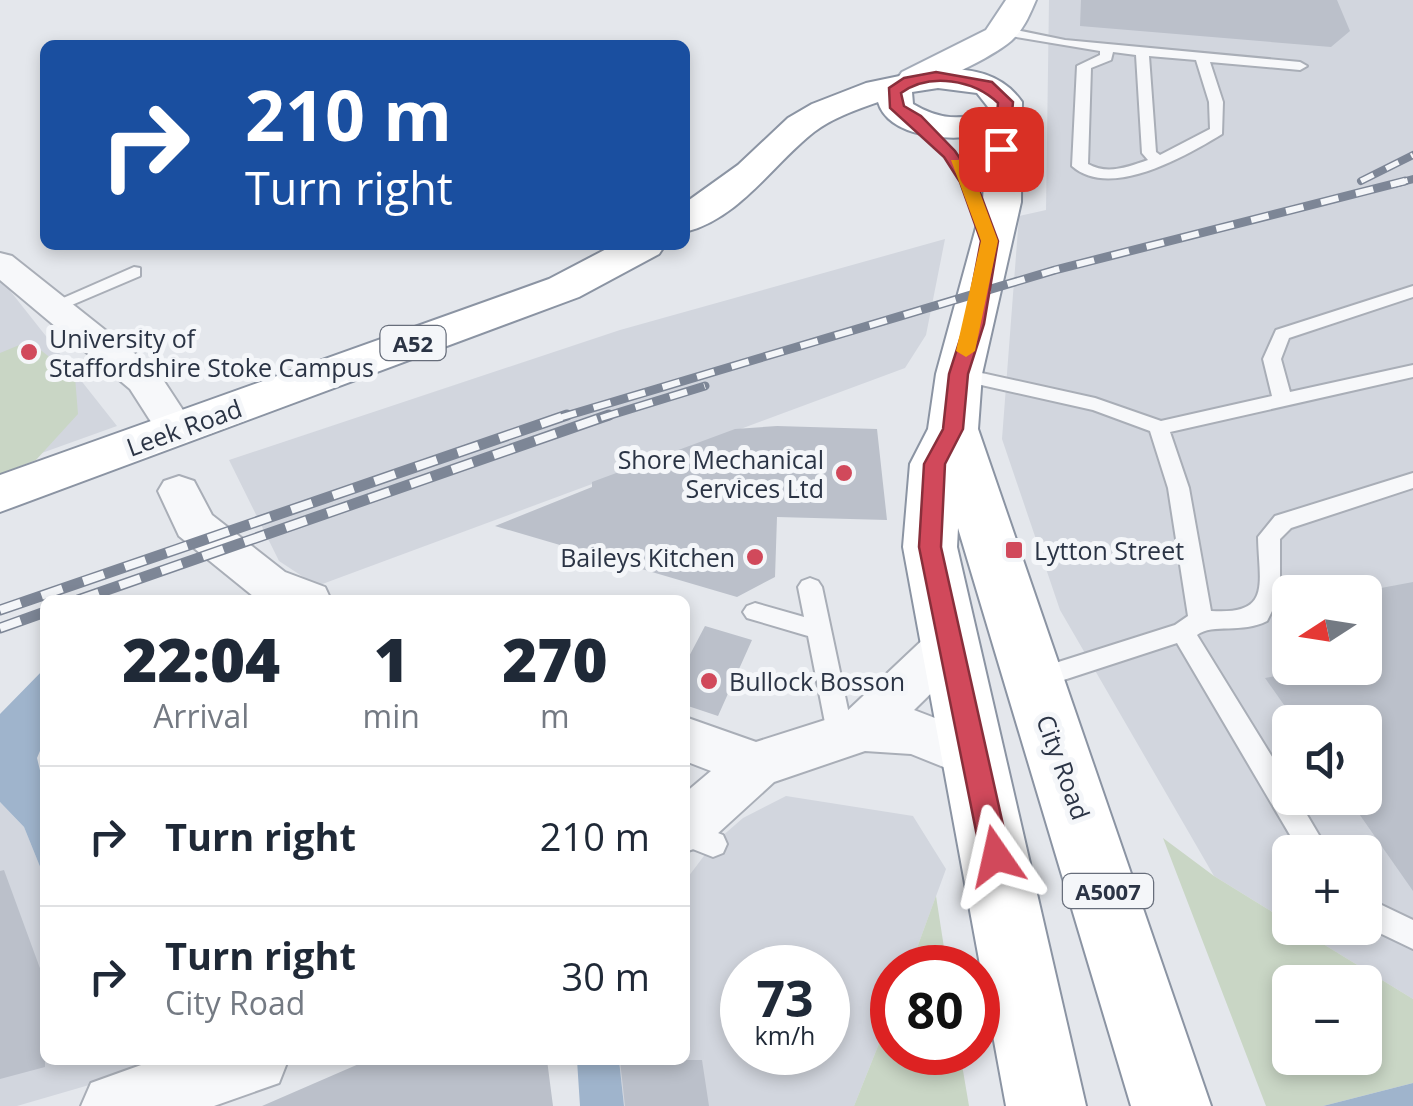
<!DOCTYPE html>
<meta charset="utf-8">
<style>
:root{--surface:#fff;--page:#f6f6f7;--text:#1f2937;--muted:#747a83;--line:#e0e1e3}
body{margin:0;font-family:"Open Sans",sans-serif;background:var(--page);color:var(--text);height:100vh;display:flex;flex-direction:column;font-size:38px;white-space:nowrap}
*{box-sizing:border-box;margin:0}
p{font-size:32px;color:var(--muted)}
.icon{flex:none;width:55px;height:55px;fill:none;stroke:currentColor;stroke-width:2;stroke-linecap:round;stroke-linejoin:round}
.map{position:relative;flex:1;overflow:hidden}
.drawer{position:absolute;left:40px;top:595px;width:650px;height:470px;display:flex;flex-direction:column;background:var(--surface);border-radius:15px;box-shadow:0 5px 15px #0003}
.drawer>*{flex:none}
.hud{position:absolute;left:40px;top:40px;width:650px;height:210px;border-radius:15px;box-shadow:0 5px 15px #0003;background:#1a4fa0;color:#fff;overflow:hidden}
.needle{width:65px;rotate:258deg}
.controls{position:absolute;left:1272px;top:575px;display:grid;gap:20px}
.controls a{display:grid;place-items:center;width:110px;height:110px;border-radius:15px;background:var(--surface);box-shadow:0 5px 15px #0003;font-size:50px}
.speed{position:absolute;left:720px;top:945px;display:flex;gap:20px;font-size:50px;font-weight:700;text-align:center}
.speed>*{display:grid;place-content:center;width:130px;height:130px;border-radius:50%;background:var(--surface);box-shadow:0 5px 15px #0003;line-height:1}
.speed small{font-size:25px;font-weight:400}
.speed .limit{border:15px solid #d22;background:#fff;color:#111}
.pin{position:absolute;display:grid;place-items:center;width:85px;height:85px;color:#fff;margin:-42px;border-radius:20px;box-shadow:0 5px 15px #0006}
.me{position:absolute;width:110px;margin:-55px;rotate:349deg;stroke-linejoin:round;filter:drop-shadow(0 0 8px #0008)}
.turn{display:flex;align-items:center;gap:35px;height:210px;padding:0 40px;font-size:45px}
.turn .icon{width:130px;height:130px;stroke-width:2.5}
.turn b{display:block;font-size:70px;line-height:85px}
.eta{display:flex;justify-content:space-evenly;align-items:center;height:170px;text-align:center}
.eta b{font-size:60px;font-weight:800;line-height:70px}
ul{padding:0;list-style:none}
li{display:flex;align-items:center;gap:30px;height:140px;padding:0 40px;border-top:2px solid var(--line)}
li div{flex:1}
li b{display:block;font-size:38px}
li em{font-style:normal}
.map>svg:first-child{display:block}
.built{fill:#d2d6de;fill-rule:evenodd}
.green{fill:#c9d6c5;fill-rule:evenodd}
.water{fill:#9fb4cc}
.pier{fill:#e4e7ec}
.building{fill:#bbc0ca}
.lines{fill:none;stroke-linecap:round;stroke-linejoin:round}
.service-casing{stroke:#a9aeb7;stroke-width:4}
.minor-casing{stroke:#a9aeb7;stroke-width:4}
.primary-casing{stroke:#a3abb8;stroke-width:4}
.trunk-casing{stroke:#8b94a3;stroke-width:4}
.service{fill:#f7f8fa;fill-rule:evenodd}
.minor{fill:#f7f8fa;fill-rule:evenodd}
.primary{fill:#fff;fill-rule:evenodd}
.trunk{fill:#fff;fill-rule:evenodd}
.rail-far2-casing{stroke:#7d8696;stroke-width:8}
.rail-far1-casing{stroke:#7d8696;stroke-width:9}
.rail-casing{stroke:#7d8696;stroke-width:11}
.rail-far2{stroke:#f4f6f9;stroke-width:5;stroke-dasharray:14;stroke-linecap:butt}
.rail-far1{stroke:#f4f6f9;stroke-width:6;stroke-dasharray:18;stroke-linecap:butt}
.rail{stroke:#f4f6f9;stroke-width:8;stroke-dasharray:22;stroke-linecap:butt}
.route{fill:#d1495b;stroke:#882f3b;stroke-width:2.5}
.slow{fill:#f59e0b}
.poi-dot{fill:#d1495b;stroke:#f4f6f9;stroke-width:4}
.labels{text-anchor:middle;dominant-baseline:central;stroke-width:10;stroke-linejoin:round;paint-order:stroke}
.shield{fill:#f4f6f9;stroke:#676e7b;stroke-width:2.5}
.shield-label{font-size:22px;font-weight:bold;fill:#2b3445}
.poi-label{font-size:25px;fill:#2b3445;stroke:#f4f6f9;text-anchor:start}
.street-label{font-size:25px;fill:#2b3445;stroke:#f4f6f9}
</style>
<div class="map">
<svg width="1413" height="1106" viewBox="0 0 1413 1106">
<rect width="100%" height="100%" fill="#e4e7ec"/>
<!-- built -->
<path class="built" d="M1049 0H1413V999L1297 928H1365V852H1290V923L1214 876 1060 610 1002 439 1019 216 1046 210ZM1290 592H1365V668H1290ZM1290 722H1365V798H1290Z
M945 239 926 335 905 368 317 586 279 561 229 460 620 330Z
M0 278 117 426 0 468Z
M786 796 913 816 946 869 910 967 892 968V1011L854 1106H624L619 1060H685V881L713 844 743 818ZM742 968H828V1052H742Z
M0 802 24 827 45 879V1060H146L96 1083 17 1106H0Z"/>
<!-- green -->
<path class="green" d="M29 341 75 377 78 414 36 460 0 474V353Z
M1163 838 1214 876 1290 923V928H1297L1413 999V1083L1323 1106H1266ZM1290 982H1365V1058H1290Z
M936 896 947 967H910Z
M892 1011V1052L960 1053 969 1106H854Z"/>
<!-- water -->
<path class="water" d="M45 668V708L40 711 45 719V739L37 758 45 791V879L24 827 0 802V714Z
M577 1060H619L624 1106H580Z
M1413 1083V1106H1323Z"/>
<!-- pier -->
<path class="pier" d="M93 528 108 600H49L50 552 44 545Z"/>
<!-- building -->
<path class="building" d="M1081 0H1337L1350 31 1331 47 1080 26Z
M777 426 877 429 887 520 777 517 775 577 737 597 495 526 592 487V482L735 429Z
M1413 582V891L1348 798H1365V722H1296L1265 678 1318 668H1365V591Z
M705 626 752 640 718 716 685 705V664Z
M4 870 45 982V1067L0 1079V871Z
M368 1060H547L553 1106H262Z
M620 1060H702L709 1106H625Z"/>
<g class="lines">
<!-- service casing -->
<g class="service-casing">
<path id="service" d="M1002 27 1065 40 1300 62 1307 66 1300 70 1210 62 1223 102 1222 134C1186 156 1110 200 1072 166L1077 66 1100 55V51L998 34 996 31ZM1113 52 1136 55 1142 153 1148 160C1128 167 1107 175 1088 164L1091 68 1111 60ZM1149 56 1196 60 1209 102 1210 129 1160 155 1156 152Z
M134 267 140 268V276L60 310 54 311 45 306Z
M1413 286V297L1289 338 1281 359 1290 392 1413 365V377L1170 432 1189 488 1211 611C1272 615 1259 585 1258 537L1275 516 1413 473V488L1291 528 1280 539V595L1267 621C1242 634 1213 623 1197 635L1290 786V798H1297L1329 852H1300L1177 643 1036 689 1027 686 1024 679 1027 672 1175 625 1188 616 1168 488 1150 431 1093 410 959 380 949 374 959 368 1095 398 1161 421 1272 396 1263 359 1276 330Z
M810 578 818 581 822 587 854 738 850 746 841 749 832 746 828 738 808 636 747 618 743 612 747 606 755 603 804 617 798 587 802 581Z
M685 820 723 835 727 844 723 853 713 857 685 846Z
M1365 897 1413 920V949L1365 926Z"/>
</g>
<!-- minor casing -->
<g class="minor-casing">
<path id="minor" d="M0 253 12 256 158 372 196 430 190 439 176 443 162 439 130 389 0 280Z
M179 476 194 481 212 515 285 572 325 587 331 600 253 596 179 536 158 491 164 481Z
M949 626 966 631 973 645 966 659 914 710 995 741 1002 757 995 773 976 780 911 754 865 751 774 782 705 845 685 852V793L711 771 685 761V717L756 742 844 714 932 631Z
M155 1060H288L279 1083 214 1106H81L91 1083Z"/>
</g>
<!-- primary casing -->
<g class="primary-casing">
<path id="primary" d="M1006 0H1036C1029 16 1024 29 1011 41 992 57 925 92 902 86L897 79 902 72 986 30Z"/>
</g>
<!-- trunk casing -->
<g class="trunk-casing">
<path id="trunk" d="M938 68C972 69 1002 73 1022 102L1021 202 982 374 978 429 1211 1106H1131L958 528 957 547 1086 1106H1006L903 547 910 464 928 429 936 374 983 202 986 134C955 142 889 139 878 102 856 110 832 118 814 132 772 165 740 218 685 232V203L738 165 788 118 812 104 866 83ZM938 88 977 93 988 107C965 124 936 118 913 104L912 92Z
M614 245H665L659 254 579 297 0 512V475L549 279Z"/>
</g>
<!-- service -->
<use href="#service" class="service"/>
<!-- minor -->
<use href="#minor" class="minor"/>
<!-- primary -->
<use href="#primary" class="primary"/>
<!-- trunk -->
<use href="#trunk" class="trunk"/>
<!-- rail-far2 casing -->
<g class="rail-far2-casing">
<path id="rail-far2" d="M1361 181 1413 155
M1394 184 1413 179"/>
</g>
<!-- rail-far1 casing -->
<g class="rail-far1-casing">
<path id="rail-far1" d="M559 418 1055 270 1405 181
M601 418 705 386"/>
</g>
<!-- rail casing -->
<g class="rail-casing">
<path id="rail" d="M78 600 609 415
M0 610 567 415
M0 628 45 612"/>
</g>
<!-- rail-far2 -->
<use href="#rail-far2" class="rail-far2"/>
<!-- rail-far1 -->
<use href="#rail-far1" class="rail-far1"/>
<!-- rail -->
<use href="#rail" class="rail"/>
</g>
<!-- route -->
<path class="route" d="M936 72 992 82 1013 102 1009 149 1001 154 994 149 998 103C974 80 930 72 901 93L904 106 921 116 955 151 976 182 998 241 984 324 968 374 963 429 945 464 941 547 1010 856 1006 865 996 869 985 865 981 856 919 547 924 464 943 429 949 374 965 324 981 241 960 182 944 157 890 108 889 88 904 78Z"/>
<!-- slow -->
<path class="slow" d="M951 160H961L976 182 998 241 975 351 966 357 956 351 981 241Z"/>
<!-- markers -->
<g class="poi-dot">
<circle cx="29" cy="352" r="10"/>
<circle cx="844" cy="473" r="10"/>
<rect x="1004" y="540" width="20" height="20" rx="5"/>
<circle cx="755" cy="557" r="10"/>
<circle cx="709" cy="681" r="10"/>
</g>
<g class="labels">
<!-- shield labels -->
<g class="shield">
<rect x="380.5" y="326" width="65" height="34" rx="8"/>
<rect x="1063" y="874" width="90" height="34" rx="8"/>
</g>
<g class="shield-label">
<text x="413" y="343">A52</text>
<text x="1108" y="891">A5007</text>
</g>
<!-- poi labels -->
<g class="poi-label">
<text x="49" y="338">University of<tspan x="49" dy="29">Staffordshire Stoke Campus</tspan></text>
<text x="824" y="459" text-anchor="end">Shore Mechanical<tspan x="824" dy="29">Services Ltd</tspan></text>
<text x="1034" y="550">Lytton Street</text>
<text x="735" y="557" text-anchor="end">Baileys Kitchen</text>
<text x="729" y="681">Bullock Bosson</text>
</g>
<!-- street labels -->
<g class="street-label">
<text transform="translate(184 427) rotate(-20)">Leek Road</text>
<text transform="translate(1064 767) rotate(70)">City Road</text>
</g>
</g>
</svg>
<div class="controls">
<a><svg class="needle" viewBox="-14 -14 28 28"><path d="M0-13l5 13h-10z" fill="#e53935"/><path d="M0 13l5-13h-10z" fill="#747a83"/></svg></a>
<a><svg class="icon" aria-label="sound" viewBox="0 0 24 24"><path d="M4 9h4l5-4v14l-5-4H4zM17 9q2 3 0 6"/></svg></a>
<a>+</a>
<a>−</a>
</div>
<div class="speed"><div>73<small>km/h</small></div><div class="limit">80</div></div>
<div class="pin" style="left:1001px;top:149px;background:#d93025"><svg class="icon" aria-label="arrive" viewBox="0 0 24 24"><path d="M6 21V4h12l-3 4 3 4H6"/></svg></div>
<svg class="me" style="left:996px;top:856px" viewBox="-20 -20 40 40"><path d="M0-17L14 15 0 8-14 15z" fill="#d1495b" stroke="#fff" stroke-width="4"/></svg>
<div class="hud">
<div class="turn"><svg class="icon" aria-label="right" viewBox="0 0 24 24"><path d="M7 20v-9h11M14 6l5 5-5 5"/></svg><div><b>210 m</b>Turn right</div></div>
</div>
<section class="drawer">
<div class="eta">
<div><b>22:04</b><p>Arrival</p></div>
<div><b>1</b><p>min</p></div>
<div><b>270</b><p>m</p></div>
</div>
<ul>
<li><svg class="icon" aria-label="right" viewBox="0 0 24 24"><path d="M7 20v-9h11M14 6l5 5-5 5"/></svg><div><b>Turn right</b></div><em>210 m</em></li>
<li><svg class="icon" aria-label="right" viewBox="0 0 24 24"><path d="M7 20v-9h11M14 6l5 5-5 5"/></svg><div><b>Turn right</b><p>City Road</p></div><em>30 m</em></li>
</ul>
</section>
</div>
